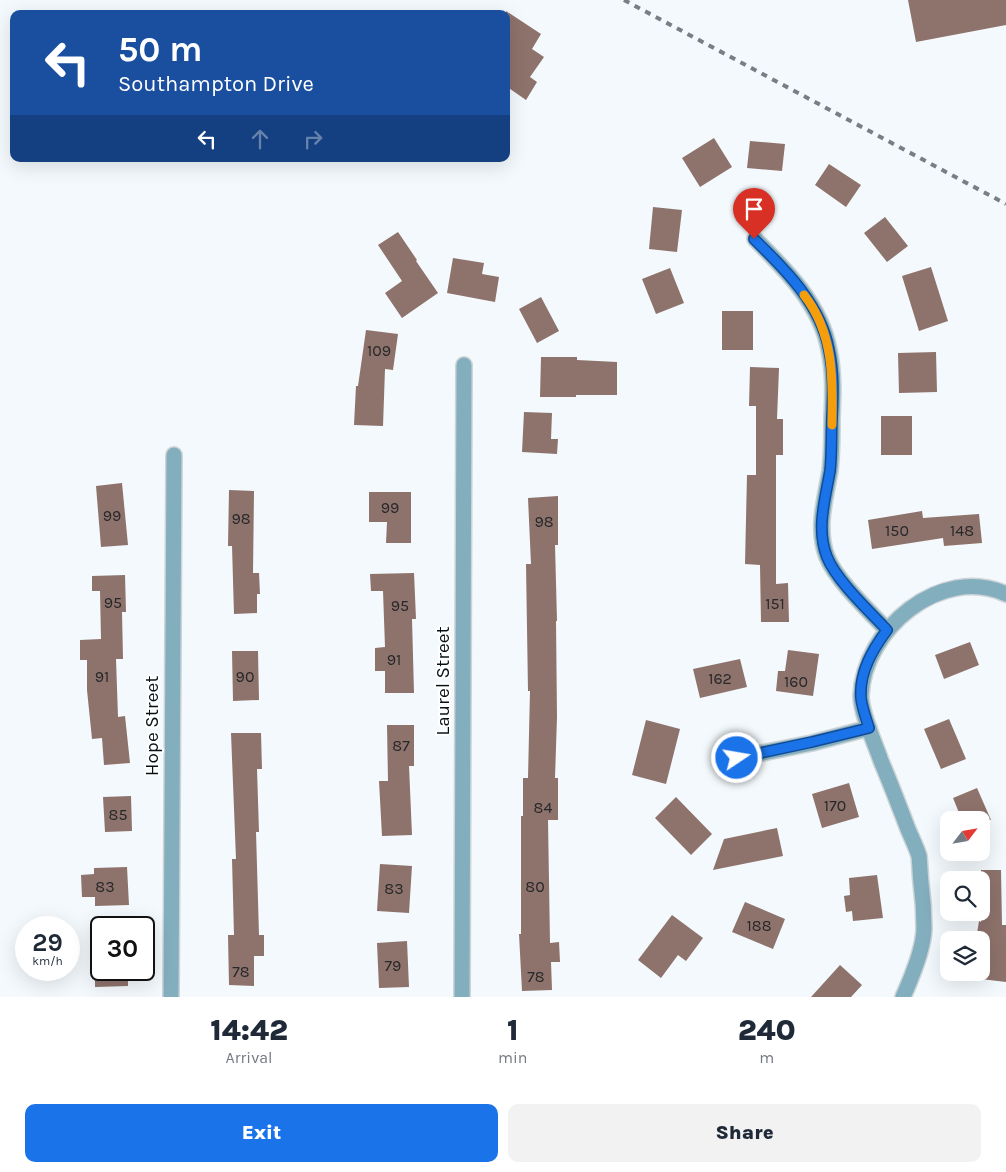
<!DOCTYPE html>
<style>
:root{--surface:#fff;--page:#f2f2f3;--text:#1f2937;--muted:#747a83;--accent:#1a73e8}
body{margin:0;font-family:Karla,sans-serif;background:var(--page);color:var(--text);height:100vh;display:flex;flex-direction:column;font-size:19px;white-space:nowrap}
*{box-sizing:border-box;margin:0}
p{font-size:16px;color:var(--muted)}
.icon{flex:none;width:28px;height:28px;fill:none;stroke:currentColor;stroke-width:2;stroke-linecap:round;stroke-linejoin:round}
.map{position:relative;height:997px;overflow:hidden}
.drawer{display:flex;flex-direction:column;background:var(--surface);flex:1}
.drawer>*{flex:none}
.hud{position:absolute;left:10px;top:10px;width:500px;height:152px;border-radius:10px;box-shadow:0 5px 20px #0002;background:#1a4fa0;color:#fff;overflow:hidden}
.needle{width:32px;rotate:59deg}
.controls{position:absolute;left:940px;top:811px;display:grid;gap:10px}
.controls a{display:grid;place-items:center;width:50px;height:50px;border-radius:10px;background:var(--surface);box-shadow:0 5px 20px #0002;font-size:25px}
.speed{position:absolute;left:15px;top:916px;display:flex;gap:10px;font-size:25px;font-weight:700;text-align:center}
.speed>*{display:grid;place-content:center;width:65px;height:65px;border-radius:50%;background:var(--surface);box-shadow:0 5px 20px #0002;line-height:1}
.speed small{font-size:12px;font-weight:400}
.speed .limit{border:2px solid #111;border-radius:8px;background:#fff;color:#111}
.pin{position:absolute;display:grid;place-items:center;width:42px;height:42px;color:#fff;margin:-51px -21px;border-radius:50% 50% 50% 0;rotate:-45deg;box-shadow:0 0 5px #0007}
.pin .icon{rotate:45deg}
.me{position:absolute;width:55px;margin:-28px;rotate:78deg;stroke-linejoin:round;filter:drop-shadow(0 0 4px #0008)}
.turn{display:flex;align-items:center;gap:18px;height:105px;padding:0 25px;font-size:22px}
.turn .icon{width:65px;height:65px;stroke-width:2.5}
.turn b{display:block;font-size:35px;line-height:42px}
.lanes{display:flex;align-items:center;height:48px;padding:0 25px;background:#0003;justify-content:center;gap:25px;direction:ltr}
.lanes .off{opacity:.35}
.eta{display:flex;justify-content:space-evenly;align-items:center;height:85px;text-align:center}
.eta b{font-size:30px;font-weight:800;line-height:35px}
.cta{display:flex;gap:10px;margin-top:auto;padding:10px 25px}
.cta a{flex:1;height:58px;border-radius:10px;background:var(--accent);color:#fff;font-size:20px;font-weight:800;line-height:58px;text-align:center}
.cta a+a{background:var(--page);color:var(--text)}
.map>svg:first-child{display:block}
.building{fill:#8e726c}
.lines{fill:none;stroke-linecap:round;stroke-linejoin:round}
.minor-casing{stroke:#cdd4d7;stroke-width:18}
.minor{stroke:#83aebe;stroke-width:15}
.rail{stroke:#777f84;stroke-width:4;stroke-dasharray:6 6;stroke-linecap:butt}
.route-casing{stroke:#114b97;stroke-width:12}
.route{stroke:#1a73e8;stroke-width:9}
.slow{stroke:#f59e0b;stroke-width:9}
.labels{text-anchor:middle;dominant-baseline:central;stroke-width:4;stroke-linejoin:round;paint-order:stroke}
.number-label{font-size:16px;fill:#27282a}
.street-label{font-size:19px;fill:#050f14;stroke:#fff}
</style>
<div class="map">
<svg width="1006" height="997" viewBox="0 0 1006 997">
<rect width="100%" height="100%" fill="#f3f9fc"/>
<!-- building -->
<path class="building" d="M908 0H1006V25L916 42Z
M506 11 541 34 532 49 544 57 530 77 537 82 526 100 506 86Z
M714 138 732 167 700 187 682 158Z
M750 141 785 144 782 171 747 168Z
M829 164 861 185 846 207 815 185Z
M653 207 682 210 677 252 649 249Z
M885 217 908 246 887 262 864 233Z
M398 232 417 260 416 261 438 293 402 318 385 293 402 281 378 245Z
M453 258 484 263 482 274 499 277 495 302 447 293Z
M931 267 948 321 919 331 902 276Z
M670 268 684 303 656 314 642 279Z
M541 297 559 331 537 343 519 309Z
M722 311H753V350H722Z
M366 330 398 334 393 370 385 369 383 426 354 425 356 386H358Z
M936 352 937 392 899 393 898 353Z
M541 357H577V360L617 362V395H576V397H540Z
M750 367 779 368 777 419H783V455H776V584L788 583 789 622H761L760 565 745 564 747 475H756V406H749Z
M524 412 552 413 551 439H558L557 454 522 452Z
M881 416H912V455H881Z
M122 483 128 545 101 547 96 486Z
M229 490 254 491 253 573H259L260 594H257V613L234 614 232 546H228Z
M369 492H411V543H386L387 522H369Z
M558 496V545H555L557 621H556L557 717 555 778H558V820H548L550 943 559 942 560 962H551L552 990 522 991 519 934H521V816H523V778H528L530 691H528L526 564H531L528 498Z
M922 511 923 518 979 514 982 543 944 546 943 538 872 549 868 520Z
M414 573 416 619H412L414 693H385V671H375V648L385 647 383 591H371L370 574Z
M125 575 126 612H122L123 659H116L118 717 125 716 130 763 104 765 102 738 92 739 87 690V660H80V640L101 639 100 591H92V576Z
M970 642 979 665 944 679 935 655Z
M788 650 819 654 813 696 776 691 778 671H785Z
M232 651H258L259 700 233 701Z
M740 659 747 687 700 698 693 669Z
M949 719 966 759 941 769 924 729Z
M646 720 680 729 666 784 632 775Z
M387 725H414V766H409L412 835 382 836 379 781H388Z
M231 733H261L262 769H257L259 832H256L259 935H264V956H254V986L229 985 228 935H234L232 859H236Z
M849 783 859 817 822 828 812 794Z
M977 788 991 820H962L953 798Z
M131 796 132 831 105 832 103 797Z
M676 797 712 834 691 855 655 818Z
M777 828 783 856 713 870 724 839Z
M380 864 412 866 409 913 377 911Z
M127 867 129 905 95 906V897H82L81 875 94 874V868Z
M981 870H1001L1002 925H1006V982L981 979V940H976L979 921 981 922Z
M877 875 883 918 853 921 852 911 846 912 844 896 850 895 849 878Z
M745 902 785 919 773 949 732 932Z
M672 915 703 938 686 961 678 955 661 978 638 960Z
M407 941 409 987 379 988 377 943Z
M840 965 862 985 851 997H811Z
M95 970H128V986L95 987Z"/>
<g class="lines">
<!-- minor casing -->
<g class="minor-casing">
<path id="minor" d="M755 239C786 270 821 305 829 350 834 373 833 396 832 418 832 436 832 454 830 471 825 500 816 529 827 557 836 580 870 612 887 630
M737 758 812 743 869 728
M171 997 174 455
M462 997 464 365
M903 997C911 979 924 948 924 928 924 913 923 898 921 883 920 874 920 865 919 856 916 846 910 835 906 824 898 803 890 782 881 761 875 743 861 714 861 696 863 630 941 564 1006 594"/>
</g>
<!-- minor -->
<use href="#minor" class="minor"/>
<!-- rail -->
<path class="rail" d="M624 0 1006 204"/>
</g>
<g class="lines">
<!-- route casing -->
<g class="route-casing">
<path id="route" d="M737 758 812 742 869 728C866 718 862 708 861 698 859 672 873 649 887 630 870 612 836 580 827 557 816 529 825 500 830 471 832 454 831 436 832 418 833 396 834 373 829 350 821 305 786 270 754 239"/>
</g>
<!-- route -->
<use href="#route" class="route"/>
<!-- slow -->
<path class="slow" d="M804 295C834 333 833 379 832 425"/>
</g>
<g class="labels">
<!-- number labels -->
<g class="number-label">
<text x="379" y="350">109</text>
<text x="390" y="507">99</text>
<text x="112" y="515">99</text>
<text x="241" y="518">98</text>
<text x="544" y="521">98</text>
<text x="897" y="530">150</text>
<text x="962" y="530">148</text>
<text x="113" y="602">95</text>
<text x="775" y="603">151</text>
<text x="400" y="605">95</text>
<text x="394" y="659">91</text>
<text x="102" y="676">91</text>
<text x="245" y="676">90</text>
<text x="720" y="678">162</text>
<text x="796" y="681">160</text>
<text x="401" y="745">87</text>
<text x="835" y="805">170</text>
<text x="543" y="807">84</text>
<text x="118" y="814">85</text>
<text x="105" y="886">83</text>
<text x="535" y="886">80</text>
<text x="394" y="888">83</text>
<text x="759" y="925">188</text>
<text x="393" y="965">79</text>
<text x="241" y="971">78</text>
<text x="536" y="976">78</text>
</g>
<!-- street labels -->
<g class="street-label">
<text transform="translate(443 681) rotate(-90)">Laurel Street</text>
<text transform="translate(152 726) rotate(-90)">Hope Street</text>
</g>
</g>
</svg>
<div class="controls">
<a><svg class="needle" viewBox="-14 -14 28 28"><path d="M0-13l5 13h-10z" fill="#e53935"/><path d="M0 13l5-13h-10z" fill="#747a83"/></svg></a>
<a><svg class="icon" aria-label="search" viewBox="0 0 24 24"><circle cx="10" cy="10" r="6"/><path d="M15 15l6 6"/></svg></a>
<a><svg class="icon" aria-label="layers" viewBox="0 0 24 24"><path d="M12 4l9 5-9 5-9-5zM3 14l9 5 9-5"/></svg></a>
</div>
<div class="speed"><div>29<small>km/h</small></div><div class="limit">30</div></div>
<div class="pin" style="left:754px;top:239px;background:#d93025"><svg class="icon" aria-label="arrive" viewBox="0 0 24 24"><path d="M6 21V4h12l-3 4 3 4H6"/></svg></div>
<svg class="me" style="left:737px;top:758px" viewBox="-20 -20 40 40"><circle r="17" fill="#1a73e8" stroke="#fff" stroke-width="3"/><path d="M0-11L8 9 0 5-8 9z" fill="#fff"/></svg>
<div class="hud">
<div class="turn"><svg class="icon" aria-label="left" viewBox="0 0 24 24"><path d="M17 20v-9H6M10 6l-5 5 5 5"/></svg><div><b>50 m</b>Southampton Drive</div></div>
<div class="lanes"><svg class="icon" aria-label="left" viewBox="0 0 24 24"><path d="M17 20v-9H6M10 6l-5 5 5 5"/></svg><svg class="icon off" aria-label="ahead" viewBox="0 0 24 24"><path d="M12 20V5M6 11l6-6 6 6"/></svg><svg class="icon off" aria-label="right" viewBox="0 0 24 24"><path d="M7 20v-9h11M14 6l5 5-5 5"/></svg></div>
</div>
</div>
<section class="drawer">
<div class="eta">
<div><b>14:42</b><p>Arrival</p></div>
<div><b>1</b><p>min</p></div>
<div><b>240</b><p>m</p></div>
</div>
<div class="cta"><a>Exit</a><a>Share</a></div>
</section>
